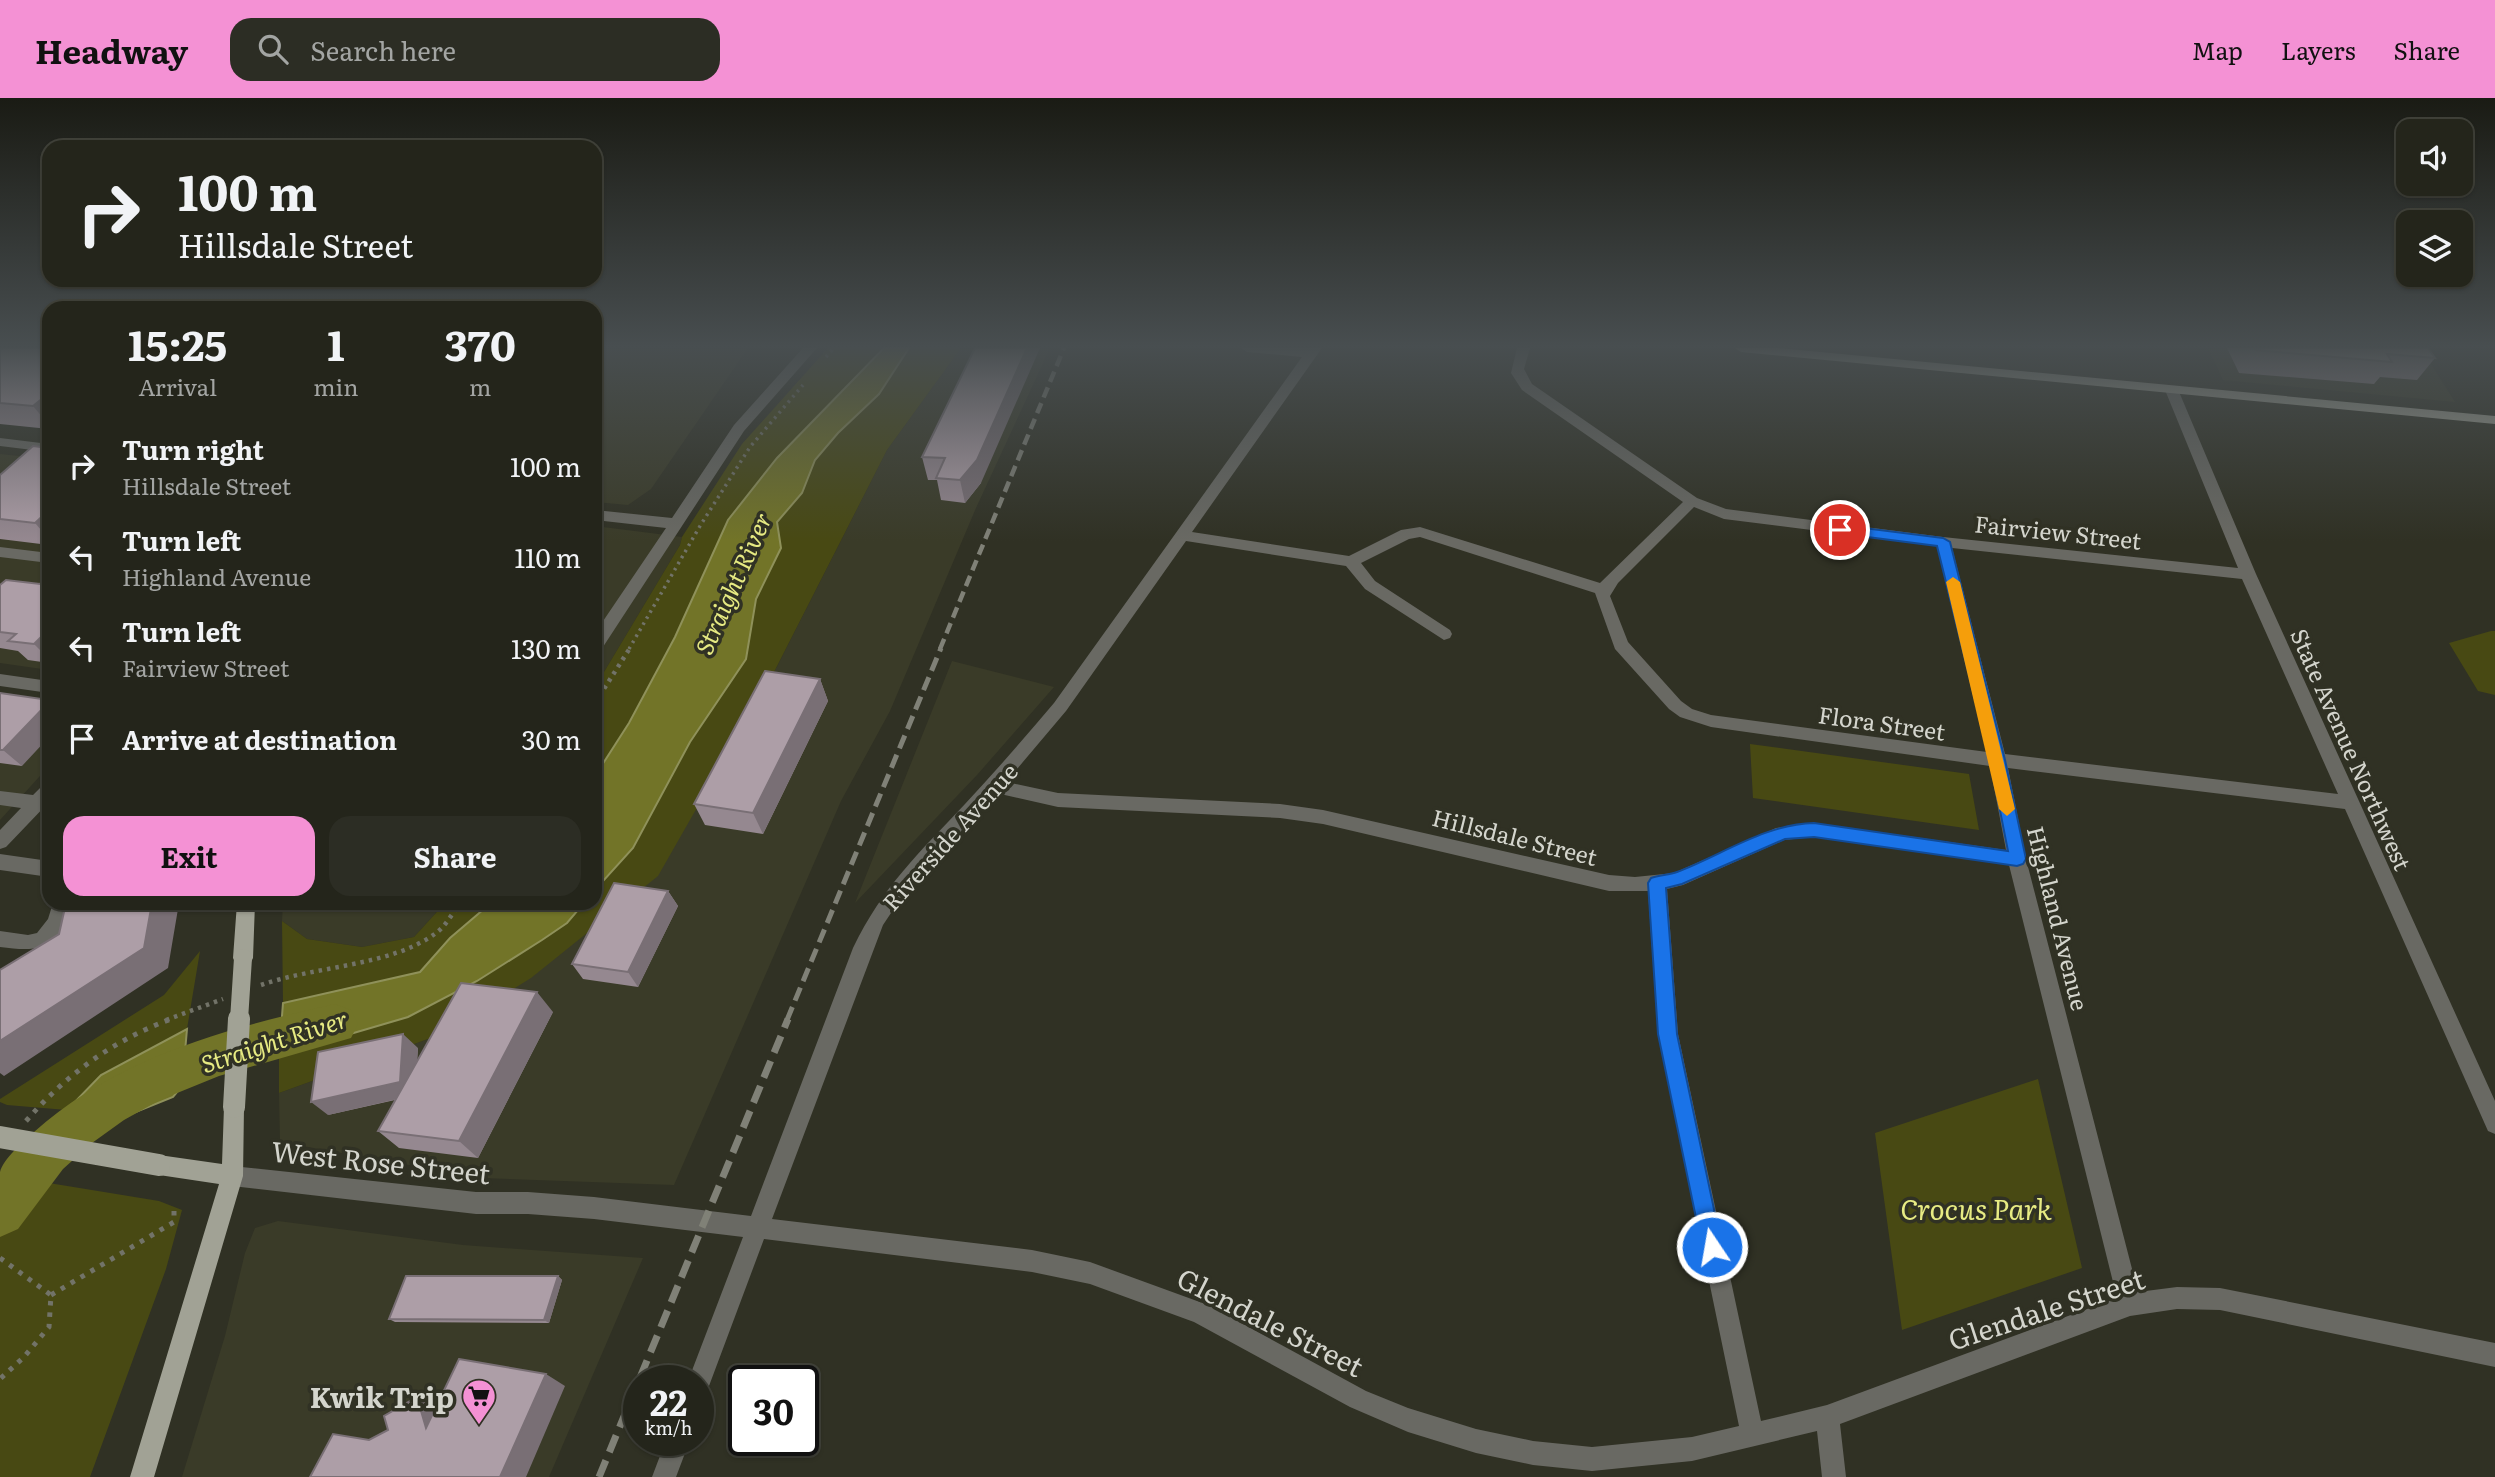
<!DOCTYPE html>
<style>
:root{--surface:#24251b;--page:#2c2d24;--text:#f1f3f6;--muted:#a3a5a3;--line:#41423a;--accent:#f491d4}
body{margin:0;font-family:Literata,serif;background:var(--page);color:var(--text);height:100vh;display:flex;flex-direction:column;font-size:26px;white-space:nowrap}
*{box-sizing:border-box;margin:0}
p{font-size:23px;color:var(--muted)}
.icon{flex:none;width:38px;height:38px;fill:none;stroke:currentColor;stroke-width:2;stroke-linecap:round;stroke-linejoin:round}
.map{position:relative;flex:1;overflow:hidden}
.panel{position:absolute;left:42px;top:203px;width:560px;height:609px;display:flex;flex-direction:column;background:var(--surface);border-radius:21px;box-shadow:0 2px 5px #0004,0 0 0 2px var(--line)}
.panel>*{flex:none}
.top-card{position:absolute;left:42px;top:42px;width:560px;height:147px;border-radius:21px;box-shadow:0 2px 5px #0004,0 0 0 2px var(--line);background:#24251b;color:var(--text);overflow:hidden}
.fabs{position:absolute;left:2396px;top:21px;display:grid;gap:14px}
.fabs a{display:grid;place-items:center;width:77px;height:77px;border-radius:14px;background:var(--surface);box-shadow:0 2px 5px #0004,0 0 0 2px var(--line);font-size:35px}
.speed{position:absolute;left:623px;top:1267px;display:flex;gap:14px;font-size:35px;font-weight:700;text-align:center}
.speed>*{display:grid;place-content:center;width:91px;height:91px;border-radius:50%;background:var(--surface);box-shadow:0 2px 5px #0004,0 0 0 2px var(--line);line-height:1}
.speed small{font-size:18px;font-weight:400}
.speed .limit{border:4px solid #111;border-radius:10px;background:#fff;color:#111}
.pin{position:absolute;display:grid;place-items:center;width:60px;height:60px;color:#fff;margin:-30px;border:4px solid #fff;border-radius:50%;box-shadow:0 2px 7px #0007}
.me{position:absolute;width:77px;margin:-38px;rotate:348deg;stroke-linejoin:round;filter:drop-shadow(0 0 5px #0008)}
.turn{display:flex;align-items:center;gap:24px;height:147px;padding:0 21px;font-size:32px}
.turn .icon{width:91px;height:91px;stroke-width:2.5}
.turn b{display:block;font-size:49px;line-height:60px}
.eta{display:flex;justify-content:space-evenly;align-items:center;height:119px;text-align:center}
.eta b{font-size:42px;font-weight:700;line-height:49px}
.button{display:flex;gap:14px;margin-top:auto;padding:14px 21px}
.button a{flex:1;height:80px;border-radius:21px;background:var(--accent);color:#111;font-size:28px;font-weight:700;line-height:80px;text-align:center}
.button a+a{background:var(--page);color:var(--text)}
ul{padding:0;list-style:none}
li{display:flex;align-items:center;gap:21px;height:91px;padding:0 21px}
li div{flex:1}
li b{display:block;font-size:26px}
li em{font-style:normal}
header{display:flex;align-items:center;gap:42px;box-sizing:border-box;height:98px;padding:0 35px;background:var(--accent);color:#111}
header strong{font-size:33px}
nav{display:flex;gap:38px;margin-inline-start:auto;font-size:24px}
.search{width:490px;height:63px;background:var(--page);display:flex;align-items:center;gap:18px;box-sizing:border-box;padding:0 24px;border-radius:21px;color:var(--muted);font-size:26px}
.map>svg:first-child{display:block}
.built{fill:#3a3b28}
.green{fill:#484913}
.water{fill:#727428;stroke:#8f915a;stroke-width:2}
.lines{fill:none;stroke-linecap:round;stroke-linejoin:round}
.river{fill:#727428;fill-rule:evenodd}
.path-far2{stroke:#727368;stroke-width:3.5;stroke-dasharray:2.5 4.5;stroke-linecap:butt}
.path-far1{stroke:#727368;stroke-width:4.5;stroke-dasharray:3.5 5;stroke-linecap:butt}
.path{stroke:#727368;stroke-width:5;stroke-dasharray:4.5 7;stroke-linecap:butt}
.minor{fill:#696963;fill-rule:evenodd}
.major{fill:#a1a295;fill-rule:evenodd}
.rail-far2{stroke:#808177;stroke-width:4.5;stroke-dasharray:11 6;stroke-linecap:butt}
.rail-far1{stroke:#808177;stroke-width:5;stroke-dasharray:14 7;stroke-linecap:butt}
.rail{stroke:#808177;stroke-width:7;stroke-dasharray:18 9;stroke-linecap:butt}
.major-bridge-far1{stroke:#a1a295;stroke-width:18}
.major-bridge{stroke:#a1a295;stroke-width:22}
.wall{fill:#958890}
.shaded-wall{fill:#796f75}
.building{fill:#ad9ea7;stroke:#796f75;stroke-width:2}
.route{fill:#1a73e8;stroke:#114b97;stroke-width:2}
.slow{fill:#f59e0b}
.labels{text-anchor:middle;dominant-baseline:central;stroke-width:7;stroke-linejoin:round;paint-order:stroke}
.street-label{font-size:23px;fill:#d4d5cd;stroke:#303124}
.water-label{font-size:24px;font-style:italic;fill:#e6ea82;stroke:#303124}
.near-street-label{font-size:28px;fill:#d4d5cd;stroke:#303124}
.near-park-label{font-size:28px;font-style:italic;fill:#e7eb83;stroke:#303124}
.near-poi-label{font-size:28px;font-weight:bold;fill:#d4d5cd;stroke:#303124;text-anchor:end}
</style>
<header>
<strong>Headway</strong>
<div class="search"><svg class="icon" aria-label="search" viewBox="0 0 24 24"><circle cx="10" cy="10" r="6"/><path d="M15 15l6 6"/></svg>Search here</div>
<nav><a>Map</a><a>Layers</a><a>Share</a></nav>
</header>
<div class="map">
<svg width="2495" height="1379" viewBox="0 0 2495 1379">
<rect width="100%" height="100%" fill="#303124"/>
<!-- built -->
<path class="built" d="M595 250H748L651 391 628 407 595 404Z
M961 250H1050L976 410 890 613 841 703 674 1087 482 1080 280 1044 279 995 439 937 608 820 771 580 887 352Z
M2208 250H2421L2455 304 2223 282Z
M0 356 49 361V572L0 565Z
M595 428 682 439 680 447 595 589Z
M952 563 1054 589 977 677 855 805Z
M0 598 49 604V668L0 722Z
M283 805H445L414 839 362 849 307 841 282 823Z
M278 1123 463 1147 643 1160 549 1379H182L225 1238 245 1155 255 1130Z"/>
<!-- green -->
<path class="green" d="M828 250H884L777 360 728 422 675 539 629 625 595 678V589L680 447 682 439 742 346Z
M909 250H961L887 352 771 580 658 778 531 880 439 937 279 995V957L408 919 477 883 542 842 567 825 584 805H595V792L633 750 690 644 746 561 756 501 781 450 777 424 802 395 815 362Z
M2491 533H2495V597L2478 593 2449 545Z
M1750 646 1969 676 1979 732 1753 700Z
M445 805H491L450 840 420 874 283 905 282 823 307 841 362 849 414 839Z
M200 853 187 931 101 977 67 1012 7 1007 0 1004V1001L164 897Z
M2038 981 2082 1170 1902 1232 1875 1035Z
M0 1077 159 1103 182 1112 166 1171 90 1379H0Z"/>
<!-- water -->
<path class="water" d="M884 250H909L879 296 838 335 815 362 802 395 777 424 781 450 756 501 746 561 690 644 633 750 595 792V678L629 625 675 539 728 422 777 360Z
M491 805H584L567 825 542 842 477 883 408 919 279 957 283 905 420 874 450 840Z
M187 931 182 988 173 999 121 1020 67 1012 101 977Z"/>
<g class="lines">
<!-- river -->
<path class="river" d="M335 906 351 912 358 926 351 940 219 978 160 1002 124 1022 92 1045 63 1071 18 1131 0 1139C0 1121 0 1091 0 1074 3 1061 24 1043 34 1034 118 959 228 930 335 906Z"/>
<!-- path-far2 -->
<path class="path-far2" d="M826 259 834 250
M629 551 700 428 750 349 803 287"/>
<!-- path-far1 -->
<path class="path-far1" d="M595 605 630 550
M261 887C315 868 392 868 436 835 446 828 453 814 460 805
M166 922 223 901"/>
<!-- path -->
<path class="path" d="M26 1023C67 976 112 943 171 921
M0 1160 51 1197 49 1229 24 1259 0 1281
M51 1197 174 1124V1107"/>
<!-- minor -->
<path class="minor" d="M803 250H817L744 333 601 552 595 554V535L666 430 595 422V412L672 420 734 327Z
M1241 250H1322L1192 434 1349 458 1401 432 1420 429 1600 485 1683 404 1522 292 1511 275 1517 250H1530L1524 271 1532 286 1697 400 1726 411 1943 439 2238 470 2165 292 2172 288 2177 289 2256 476 2495 1003V1036L2488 1033 2345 711 2008 670 2026 761 2138 1194 2177 1189 2220 1190 2495 1245V1269L2220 1212 2177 1211 2130 1218 1840 1326 1846 1379H1822L1817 1333 1692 1363 1592 1373 1533 1367 1476 1355 1408 1334 1350 1309 1194 1224 1090 1186 1032 1174 764 1141 706 1296 698 1300V1283H688L743 1139 594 1121 528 1116H476L232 1088 224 1085 221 1078 224 1071 232 1068 476 1094H528L594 1099 751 1118 853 850C883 788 919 755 965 706 996 673 1025 639 1054 605L1302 259 1247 254ZM1694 409 1724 421 1937 448 1987 654 1711 617 1692 611 1681 603 1628 544 1610 498 1618 485ZM1420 439 1595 495 1615 551 1669 611 1680 619 1711 629 1990 668 2006 752 1814 725 1776 730 1674 775 1635 779 1609 777 1323 712 1280 706 1058 695 1006 684 1066 613 1186 443 1346 468 1365 491 1444 542 1450 540 1452 536 1450 532 1375 483 1361 465 1409 441ZM1952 450 2242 481 2338 696 2005 656ZM996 695 1058 709 1280 720 1323 726 1609 793H1648L1658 936 1739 1328 1692 1339 1592 1349 1533 1343 1476 1331 1408 1310 1366 1293 1208 1207 1090 1164 1032 1152 772 1121 883 827 905 794ZM1814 739 2009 767 2117 1200 1827 1307 1761 1323 1678 936 1667 791 1683 787 1784 742Z
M0 340 49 346V354L0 348Z
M0 449 49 455V465L0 459Z
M0 576 49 583V595L0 588Z
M49 685V704L6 749 0 751V732L21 710 0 707V693L33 697 43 687Z
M0 756 49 763V779L0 772Z
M53 805H71C60 850 44 855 0 849V833L28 837 37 835 48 821Z
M666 1342H690L676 1379H652Z"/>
<!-- major -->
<path class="major" d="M1735 250H1778L2495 318V326L1741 254Z
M237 805H255L253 860 250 866 243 868 236 866 233 860Z
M234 999 241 1002 244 1009 243 1078 154 1379H130L219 1086 159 1077 151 1074 148 1067 151 1060 159 1057 222 1066 224 1009 227 1002Z"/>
<!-- rail-far2 -->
<path class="rail-far2" d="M940 551 1064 250"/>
<!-- rail-far1 -->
<path class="rail-far1" d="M787 922 941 550"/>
<!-- rail -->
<path class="rail" d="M599 1379 788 921"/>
<!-- major-bridge-far1 -->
<path class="major-bridge-far1" d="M239 922 243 860"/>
<!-- major-bridge -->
<path class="major-bridge" d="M234 1009 239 921
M0 1039 159 1067"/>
</g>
<!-- wall -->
<path class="wall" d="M49 250V331L0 326V252Z
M975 250 981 385 965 405 941 402 937 382H928L922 359Z
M2227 250H2428L2435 260 2417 282 2380 279 2374 286 2239 275Z
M49 350V447L0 441V377Z
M49 477V565L28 562 18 553 0 550V487L40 486Z
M820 581 828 603 763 736 705 727 694 706Z
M0 595 22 668 0 665Z
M668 793 678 808 638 889 583 881 572 866Z
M553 914 478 1060 399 1050 378 1033 395 1002 328 1017 418 950 417 963Z
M558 1178 562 1182 549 1225 395 1224 389 1221Z"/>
<!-- shaded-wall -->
<path class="shaded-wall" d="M1027 250H1040L981 385 965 405 960 382Z
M49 295V327L33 308Z
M49 412V441L35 425Z
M595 427 604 446 595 459Z
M41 539 49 547V561L34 546Z
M820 581 828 603 763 736 753 715Z
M49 604V639L22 668 3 652Z
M668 793 678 808 638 889 628 874Z
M152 805H179L168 870 4 978 0 975V943Z
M537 894 553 914 478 1060 459 1043Z
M403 936 418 950 415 997 328 1017 311 1004Z
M558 1178 562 1182 549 1225 544 1222Z
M546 1276 565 1288 526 1379H500Z
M417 1299 440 1311 426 1330Z"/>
<!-- building -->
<path class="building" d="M3 250H49V295L33 308 0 305V252Z
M975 250H1027L977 362 960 382 936 380 945 360 922 359Z
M2253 250H2428L2435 260 2387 256 2392 264 2255 252Z
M33 348 49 350V412L35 425 0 421V377Z
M49 477V540L41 539 34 546 8 543 16 536 0 534V487L6 482 40 486Z
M765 573 820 581 753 715 694 706Z
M0 595 49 602V604L3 652H0Z
M614 785 668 793 628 874 572 866Z
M66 805H152L144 850 0 943V872L59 836Z
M461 885 537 894 459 1043 378 1033Z
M403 936 400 984 311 1004 318 954Z
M406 1178H558L544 1222 389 1221Z
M459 1261 546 1276 500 1379H310L333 1336 369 1342 388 1332 384 1318 417 1299 426 1330Z"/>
<!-- sky -->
<linearGradient id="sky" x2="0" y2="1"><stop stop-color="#1a1b14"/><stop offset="0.56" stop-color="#484e50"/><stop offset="1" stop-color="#484e50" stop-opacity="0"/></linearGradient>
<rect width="2495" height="443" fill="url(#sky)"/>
<!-- route -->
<path class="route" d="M1840 427 1943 440 1950 444 2005 662 2026 761 2023 766 2017 768 1814 739 1785 741 1682 786 1666 790 1677 936 1722 1149 1720 1156 1712 1159 1705 1156 1702 1149 1658 936 1648 785 1651 780C1659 777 1669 777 1677 774 1722 757 1765 726 1814 725L2008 753 1990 662 1937 448 1836 435 1834 432Z"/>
<!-- slow -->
<path class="slow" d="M1953 479 1960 484 2015 711 2007 718 1999 711 1946 484Z"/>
<!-- icons -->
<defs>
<g id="supermarket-pin" transform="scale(1.75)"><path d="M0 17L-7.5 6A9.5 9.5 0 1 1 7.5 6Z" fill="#f491d4" stroke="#303124"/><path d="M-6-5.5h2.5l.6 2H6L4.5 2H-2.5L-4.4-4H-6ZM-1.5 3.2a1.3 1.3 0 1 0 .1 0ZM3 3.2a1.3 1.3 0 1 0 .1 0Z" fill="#111"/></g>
</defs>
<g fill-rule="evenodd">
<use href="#supermarket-pin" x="479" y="1298"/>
</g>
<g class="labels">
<!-- street labels -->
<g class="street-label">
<text transform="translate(2058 433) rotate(6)">Fairview Street</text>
<text transform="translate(1882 624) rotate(8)">Flora Street</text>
<text transform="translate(2352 651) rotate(66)">State Avenue Northwest</text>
<text transform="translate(949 738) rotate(-48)">Riverside Avenue</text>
<text transform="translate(1515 738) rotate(14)">Hillsdale Street</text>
<text transform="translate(2059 820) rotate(76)">Highland Avenue</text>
</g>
<!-- water labels -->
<g class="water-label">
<text transform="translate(732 485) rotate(-66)">Straight River</text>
<text transform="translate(274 942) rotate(-18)">Straight River</text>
</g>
<!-- near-street labels -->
<g class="near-street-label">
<text transform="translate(381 1063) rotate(6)">West Rose Street</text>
<text transform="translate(2046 1210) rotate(-18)">Glendale Street</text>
<text transform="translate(1271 1223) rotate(27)">Glendale Street</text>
</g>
<!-- near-park labels -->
<g class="near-park-label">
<text x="1976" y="1110">Crocus Park</text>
</g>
<!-- near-poi labels -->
<g class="near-poi-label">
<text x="454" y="1298">Kwik Trip</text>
</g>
</g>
</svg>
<div class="fabs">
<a><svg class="icon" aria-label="sound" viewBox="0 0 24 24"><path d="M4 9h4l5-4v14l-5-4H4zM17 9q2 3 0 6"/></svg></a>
<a><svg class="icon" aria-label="layers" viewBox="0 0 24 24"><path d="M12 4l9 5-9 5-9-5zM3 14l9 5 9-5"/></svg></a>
</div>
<div class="speed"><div>22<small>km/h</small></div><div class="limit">30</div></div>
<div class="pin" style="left:1840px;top:432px;background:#d93025"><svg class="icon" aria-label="arrive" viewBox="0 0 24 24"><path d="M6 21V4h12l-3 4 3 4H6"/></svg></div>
<svg class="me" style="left:1712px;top:1149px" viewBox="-20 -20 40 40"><circle r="17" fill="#1a73e8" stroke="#fff" stroke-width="3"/><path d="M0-11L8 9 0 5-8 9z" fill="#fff"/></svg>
<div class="top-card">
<div class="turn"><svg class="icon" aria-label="right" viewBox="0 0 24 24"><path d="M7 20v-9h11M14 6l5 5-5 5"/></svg><div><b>100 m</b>Hillsdale Street</div></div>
</div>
<section class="panel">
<div class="eta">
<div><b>15:25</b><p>Arrival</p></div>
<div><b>1</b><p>min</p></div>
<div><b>370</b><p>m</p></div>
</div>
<ul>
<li><svg class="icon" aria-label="right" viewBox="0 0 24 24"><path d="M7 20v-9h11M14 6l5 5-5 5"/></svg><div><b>Turn right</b><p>Hillsdale Street</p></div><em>100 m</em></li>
<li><svg class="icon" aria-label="left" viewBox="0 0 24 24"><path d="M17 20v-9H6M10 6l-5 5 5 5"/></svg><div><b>Turn left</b><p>Highland Avenue</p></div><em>110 m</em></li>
<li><svg class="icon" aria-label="left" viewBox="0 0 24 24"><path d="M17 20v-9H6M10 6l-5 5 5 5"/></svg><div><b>Turn left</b><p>Fairview Street</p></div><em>130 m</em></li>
<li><svg class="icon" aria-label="arrive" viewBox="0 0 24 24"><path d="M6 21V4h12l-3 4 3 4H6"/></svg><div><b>Arrive at destination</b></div><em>30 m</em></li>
</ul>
<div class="button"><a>Exit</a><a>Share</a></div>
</section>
</div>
